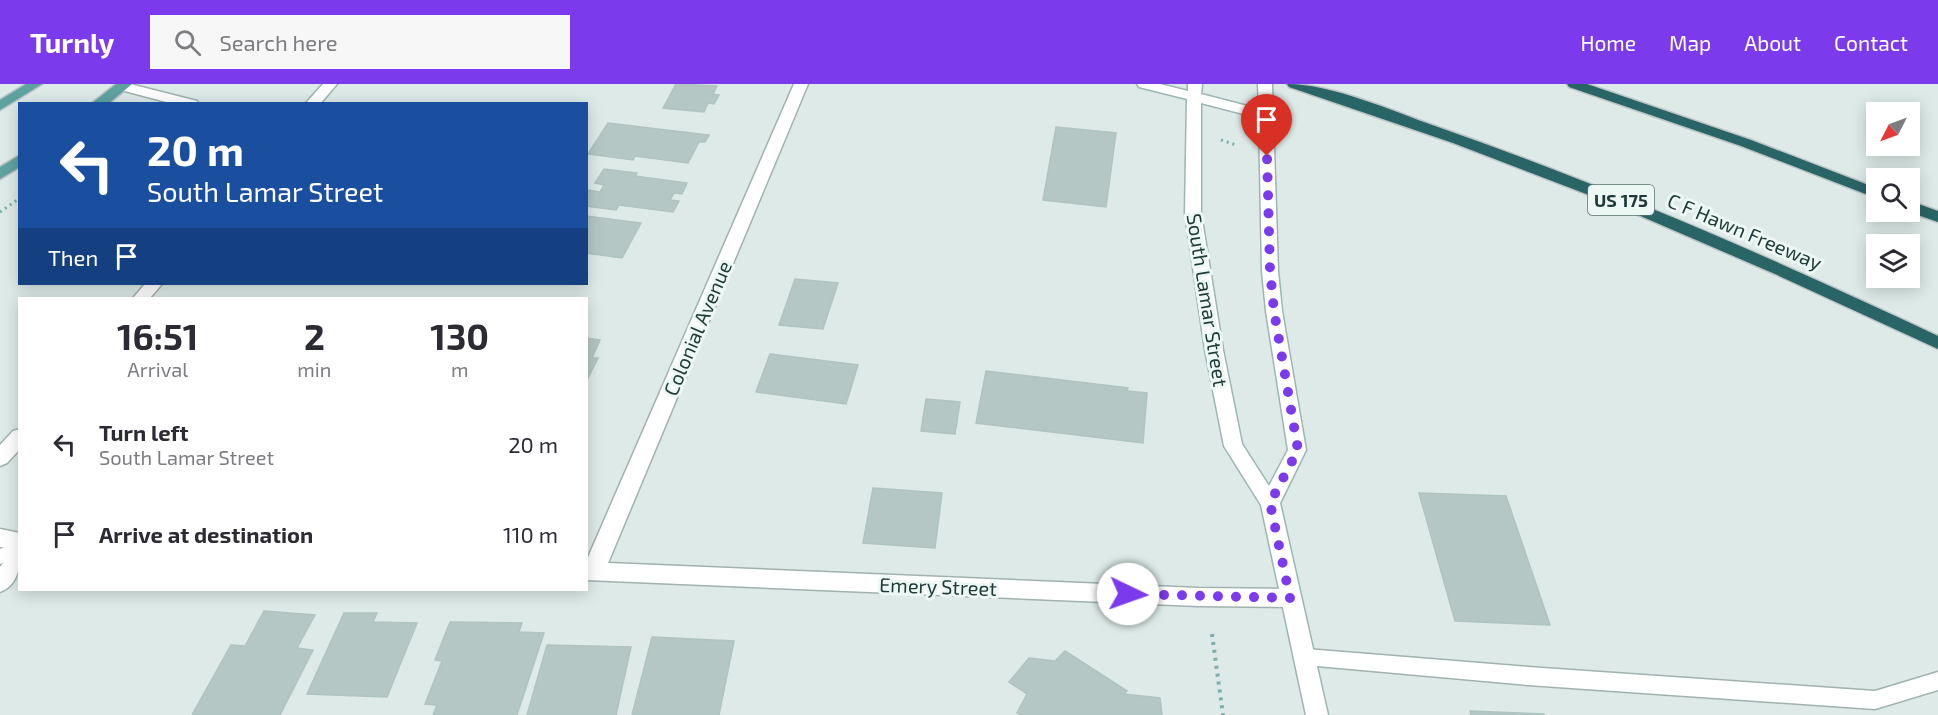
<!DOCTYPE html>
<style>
:root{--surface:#fff;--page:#f7f7f7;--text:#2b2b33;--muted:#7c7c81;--accent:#7c3aed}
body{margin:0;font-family:"Exo 2",sans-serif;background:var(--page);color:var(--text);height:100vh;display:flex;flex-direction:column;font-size:22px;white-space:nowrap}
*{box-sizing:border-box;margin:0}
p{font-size:20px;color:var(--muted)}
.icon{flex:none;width:33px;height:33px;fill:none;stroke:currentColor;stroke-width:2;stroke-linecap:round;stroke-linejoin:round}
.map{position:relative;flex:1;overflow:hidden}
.drawer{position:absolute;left:18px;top:213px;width:570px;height:294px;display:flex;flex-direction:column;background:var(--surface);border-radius:0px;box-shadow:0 3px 15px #0003}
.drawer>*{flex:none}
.guide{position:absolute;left:18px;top:18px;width:570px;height:183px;border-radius:0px;box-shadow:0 3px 15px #0003;background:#1a4fa0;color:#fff;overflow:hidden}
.needle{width:39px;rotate:228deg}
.buttons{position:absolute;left:1866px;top:18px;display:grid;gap:12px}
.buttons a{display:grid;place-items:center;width:54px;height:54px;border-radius:0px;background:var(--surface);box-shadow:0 3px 15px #0003;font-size:30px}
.pin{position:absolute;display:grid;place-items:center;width:51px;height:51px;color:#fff;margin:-62px -26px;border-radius:50% 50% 50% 0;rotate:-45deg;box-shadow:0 0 6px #0007}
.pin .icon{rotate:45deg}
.me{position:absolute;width:66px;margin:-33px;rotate:93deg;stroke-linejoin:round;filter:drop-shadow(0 0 4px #0008)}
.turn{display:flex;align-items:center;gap:21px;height:126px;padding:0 30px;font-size:27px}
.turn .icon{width:78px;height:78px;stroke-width:2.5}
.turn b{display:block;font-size:42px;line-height:51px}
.then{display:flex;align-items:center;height:57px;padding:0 30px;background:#0003;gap:12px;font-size:22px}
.eta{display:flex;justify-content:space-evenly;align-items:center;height:102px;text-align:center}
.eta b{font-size:36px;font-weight:700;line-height:42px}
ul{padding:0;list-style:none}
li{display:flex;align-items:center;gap:18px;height:90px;padding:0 30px}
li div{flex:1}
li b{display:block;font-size:22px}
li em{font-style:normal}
header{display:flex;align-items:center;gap:36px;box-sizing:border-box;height:84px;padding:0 30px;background:var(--accent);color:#fff}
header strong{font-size:28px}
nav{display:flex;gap:33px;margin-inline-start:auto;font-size:21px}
.search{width:420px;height:54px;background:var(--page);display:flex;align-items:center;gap:15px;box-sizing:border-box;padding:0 21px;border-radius:0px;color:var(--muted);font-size:22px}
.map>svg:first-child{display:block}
.building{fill:#b5c7c4;stroke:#afc3c0;stroke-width:1.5}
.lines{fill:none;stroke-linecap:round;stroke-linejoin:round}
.lane-casing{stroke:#a0b2af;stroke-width:3}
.street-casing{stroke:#a0b2af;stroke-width:3}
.secondary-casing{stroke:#9cb6b3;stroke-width:3}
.primary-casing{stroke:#bcc4c4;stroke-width:3}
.highway-casing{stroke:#bcc4c4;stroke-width:3}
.path-far1{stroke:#7bafac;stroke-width:3;stroke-dasharray:2 4;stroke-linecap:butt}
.path{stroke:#7bafac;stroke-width:4;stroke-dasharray:3 5;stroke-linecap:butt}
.lane{fill:#fff;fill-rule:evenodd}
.street{fill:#fff;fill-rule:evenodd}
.secondary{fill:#fff;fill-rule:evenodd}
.primary{fill:#5fa2a2;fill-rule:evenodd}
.highway{fill:#296467;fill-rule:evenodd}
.route{stroke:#7c3aed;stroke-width:10;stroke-dasharray:0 18}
.labels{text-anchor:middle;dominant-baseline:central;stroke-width:6;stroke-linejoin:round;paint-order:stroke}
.shield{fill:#edf7f4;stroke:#5c7371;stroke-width:1.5}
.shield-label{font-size:18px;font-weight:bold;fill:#1e3a39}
.street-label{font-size:20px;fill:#1e3a39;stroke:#edf7f4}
</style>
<header>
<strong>Turnly</strong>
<div class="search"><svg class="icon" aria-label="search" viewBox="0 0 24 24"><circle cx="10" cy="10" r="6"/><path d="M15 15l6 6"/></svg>Search here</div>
<nav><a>Home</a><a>Map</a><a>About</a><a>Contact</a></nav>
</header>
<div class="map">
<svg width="1938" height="631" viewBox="0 0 1938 631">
<rect width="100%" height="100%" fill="#ddeae7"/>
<!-- building -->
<path class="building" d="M676 0 717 2 713 10 719 11 714 20 708 19 704 28 663 24Z
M608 39 709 51 705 58H699L688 79 635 72 633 76 588 70Z
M1056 43 1116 49 1106 123 1043 116Z
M604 85 637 89 635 92 687 99 682 110 674 109 670 116 679 117 673 128 619 121 616 126 586 122 588 106 600 108 604 101 595 99Z
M586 132 641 139 622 174 586 169Z
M795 195 838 199 823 245 779 241Z
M586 254 600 256 592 274H598L587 296Z
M770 270 858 281 846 320 756 308Z
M986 287 1128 304 1127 307 1147 309 1143 359 976 339Z
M926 315 960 318 955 350 921 347Z
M873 404 942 409 935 464 863 459Z
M1419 409 1506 412 1550 541 1455 537Z
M264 527 315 531 297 564 313 566 280 631H192L231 561 245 562Z
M344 529H377L373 538 417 539 387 613 307 610Z
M450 538 522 539 519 548 544 549 517 631H433L437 621 425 620 442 577 435 576Z
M652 553 734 557 719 631H632Z
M547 561 631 563 616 631H527Z
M1065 567 1127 607 1124 610 1160 614 1162 631H1021L1017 629 1027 610 1009 598 1029 574 1055 577Z
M1470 627 1544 630V631H1471Z"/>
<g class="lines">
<!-- lane casing -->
<g class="lane-casing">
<path id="lane" d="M20 457V472L0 480V465Z
M1306 565 1528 583 1875 607 1938 588V606L1875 625 1528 601 1306 581 1300 579 1297 573 1300 567Z"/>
</g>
<!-- street casing -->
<g class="street-casing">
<path id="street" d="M117 0H130L197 17 199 20H174L117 5Z
M323 0H337L320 20H305Z
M794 0H808L608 479 1198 504 1290 505 1297 507 1300 514 1297 521 1290 523 1198 522 586 496V478Z
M145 200H162L150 214H133Z
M20 345V365L7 379 0 382V361L13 347Z
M0 445 20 449C20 470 24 499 0 508V483L13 465 0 463Z"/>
</g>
<!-- secondary casing -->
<g class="secondary-casing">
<path id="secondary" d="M1137 0H1160L1188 7V0H1202L1201 10 1259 25 1258 0H1272L1278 187 1282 227 1306 366 1280 419 1328 631H1306L1261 421 1224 362 1205 266 1185 129 1187 15 1139 3ZM1201 19 1259 34 1262 187 1266 227 1288 366 1269 402 1242 360 1223 266 1201 129Z"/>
</g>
<!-- primary casing -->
<g class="primary-casing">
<path id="primary" d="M26 0H42L0 26V16Z
M116 0H132L108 20H91Z
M20 71V83L0 95V83Z"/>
</g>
<!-- highway casing -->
<g class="highway-casing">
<path id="highway" d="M1287 0C1332 0 1392 27 1435 42 1607 102 1773 174 1938 252V265L1775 190 1615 121 1453 59 1289 3Z
M1567 0H1587L1751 56 1876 104V114L1741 62 1569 3Z
M1910 117 1938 127V138L1909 128Z"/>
</g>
<!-- path-far1 -->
<path class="path-far1" d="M1221 56 1236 61
M0 128 20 114"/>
<!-- path -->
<path class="path" d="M1212 550 1223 631"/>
<!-- lane -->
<use href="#lane" class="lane"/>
<!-- street -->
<use href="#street" class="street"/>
<!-- secondary -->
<use href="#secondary" class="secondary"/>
<!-- primary -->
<use href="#primary" class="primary"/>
<!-- highway -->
<use href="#highway" class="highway"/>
</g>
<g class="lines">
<!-- route -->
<path class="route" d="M1128 510 1290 514 1270 419 1298 366 1274 227 1270 186 1267 72"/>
</g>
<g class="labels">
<!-- shield labels -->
<rect class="shield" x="1588" y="101" width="66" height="30" rx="4.5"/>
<g class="shield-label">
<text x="1621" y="116">US 175</text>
</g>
<!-- street labels -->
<g class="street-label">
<text transform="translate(1745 147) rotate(23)">C F Hawn Freeway</text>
<text transform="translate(1208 216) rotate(81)">South Lamar Street</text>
<text transform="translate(697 244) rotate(-67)">Colonial Avenue</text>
<text transform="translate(938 502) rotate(2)">Emery Street</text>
</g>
</g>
</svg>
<div class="buttons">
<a><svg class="needle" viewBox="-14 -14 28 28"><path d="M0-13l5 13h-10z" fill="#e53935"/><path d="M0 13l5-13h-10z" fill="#7c7c81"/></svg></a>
<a><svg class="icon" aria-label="search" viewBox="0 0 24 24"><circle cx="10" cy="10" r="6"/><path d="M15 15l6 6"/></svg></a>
<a><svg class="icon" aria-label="layers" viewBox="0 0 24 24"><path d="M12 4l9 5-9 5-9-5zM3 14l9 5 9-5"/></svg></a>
</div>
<div class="pin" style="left:1267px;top:72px;background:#d93025"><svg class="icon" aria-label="arrive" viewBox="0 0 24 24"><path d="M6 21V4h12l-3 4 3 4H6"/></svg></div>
<svg class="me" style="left:1128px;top:510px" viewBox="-20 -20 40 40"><circle r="19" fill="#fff"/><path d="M0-13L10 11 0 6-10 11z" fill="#7c3aed"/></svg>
<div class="guide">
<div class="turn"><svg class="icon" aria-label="left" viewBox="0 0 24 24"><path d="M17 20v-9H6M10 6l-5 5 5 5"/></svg><div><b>20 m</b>South Lamar Street</div></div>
<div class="then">Then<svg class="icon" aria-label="arrive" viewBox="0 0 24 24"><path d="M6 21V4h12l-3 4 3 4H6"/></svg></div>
</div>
<section class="drawer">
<div class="eta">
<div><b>16:51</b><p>Arrival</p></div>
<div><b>2</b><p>min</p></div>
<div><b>130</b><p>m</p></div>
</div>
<ul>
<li><svg class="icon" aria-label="left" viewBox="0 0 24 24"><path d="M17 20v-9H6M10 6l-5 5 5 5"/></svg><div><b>Turn left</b><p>South Lamar Street</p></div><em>20 m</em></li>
<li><svg class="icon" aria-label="arrive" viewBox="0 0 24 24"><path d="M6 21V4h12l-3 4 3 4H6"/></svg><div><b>Arrive at destination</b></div><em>110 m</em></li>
</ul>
</section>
</div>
